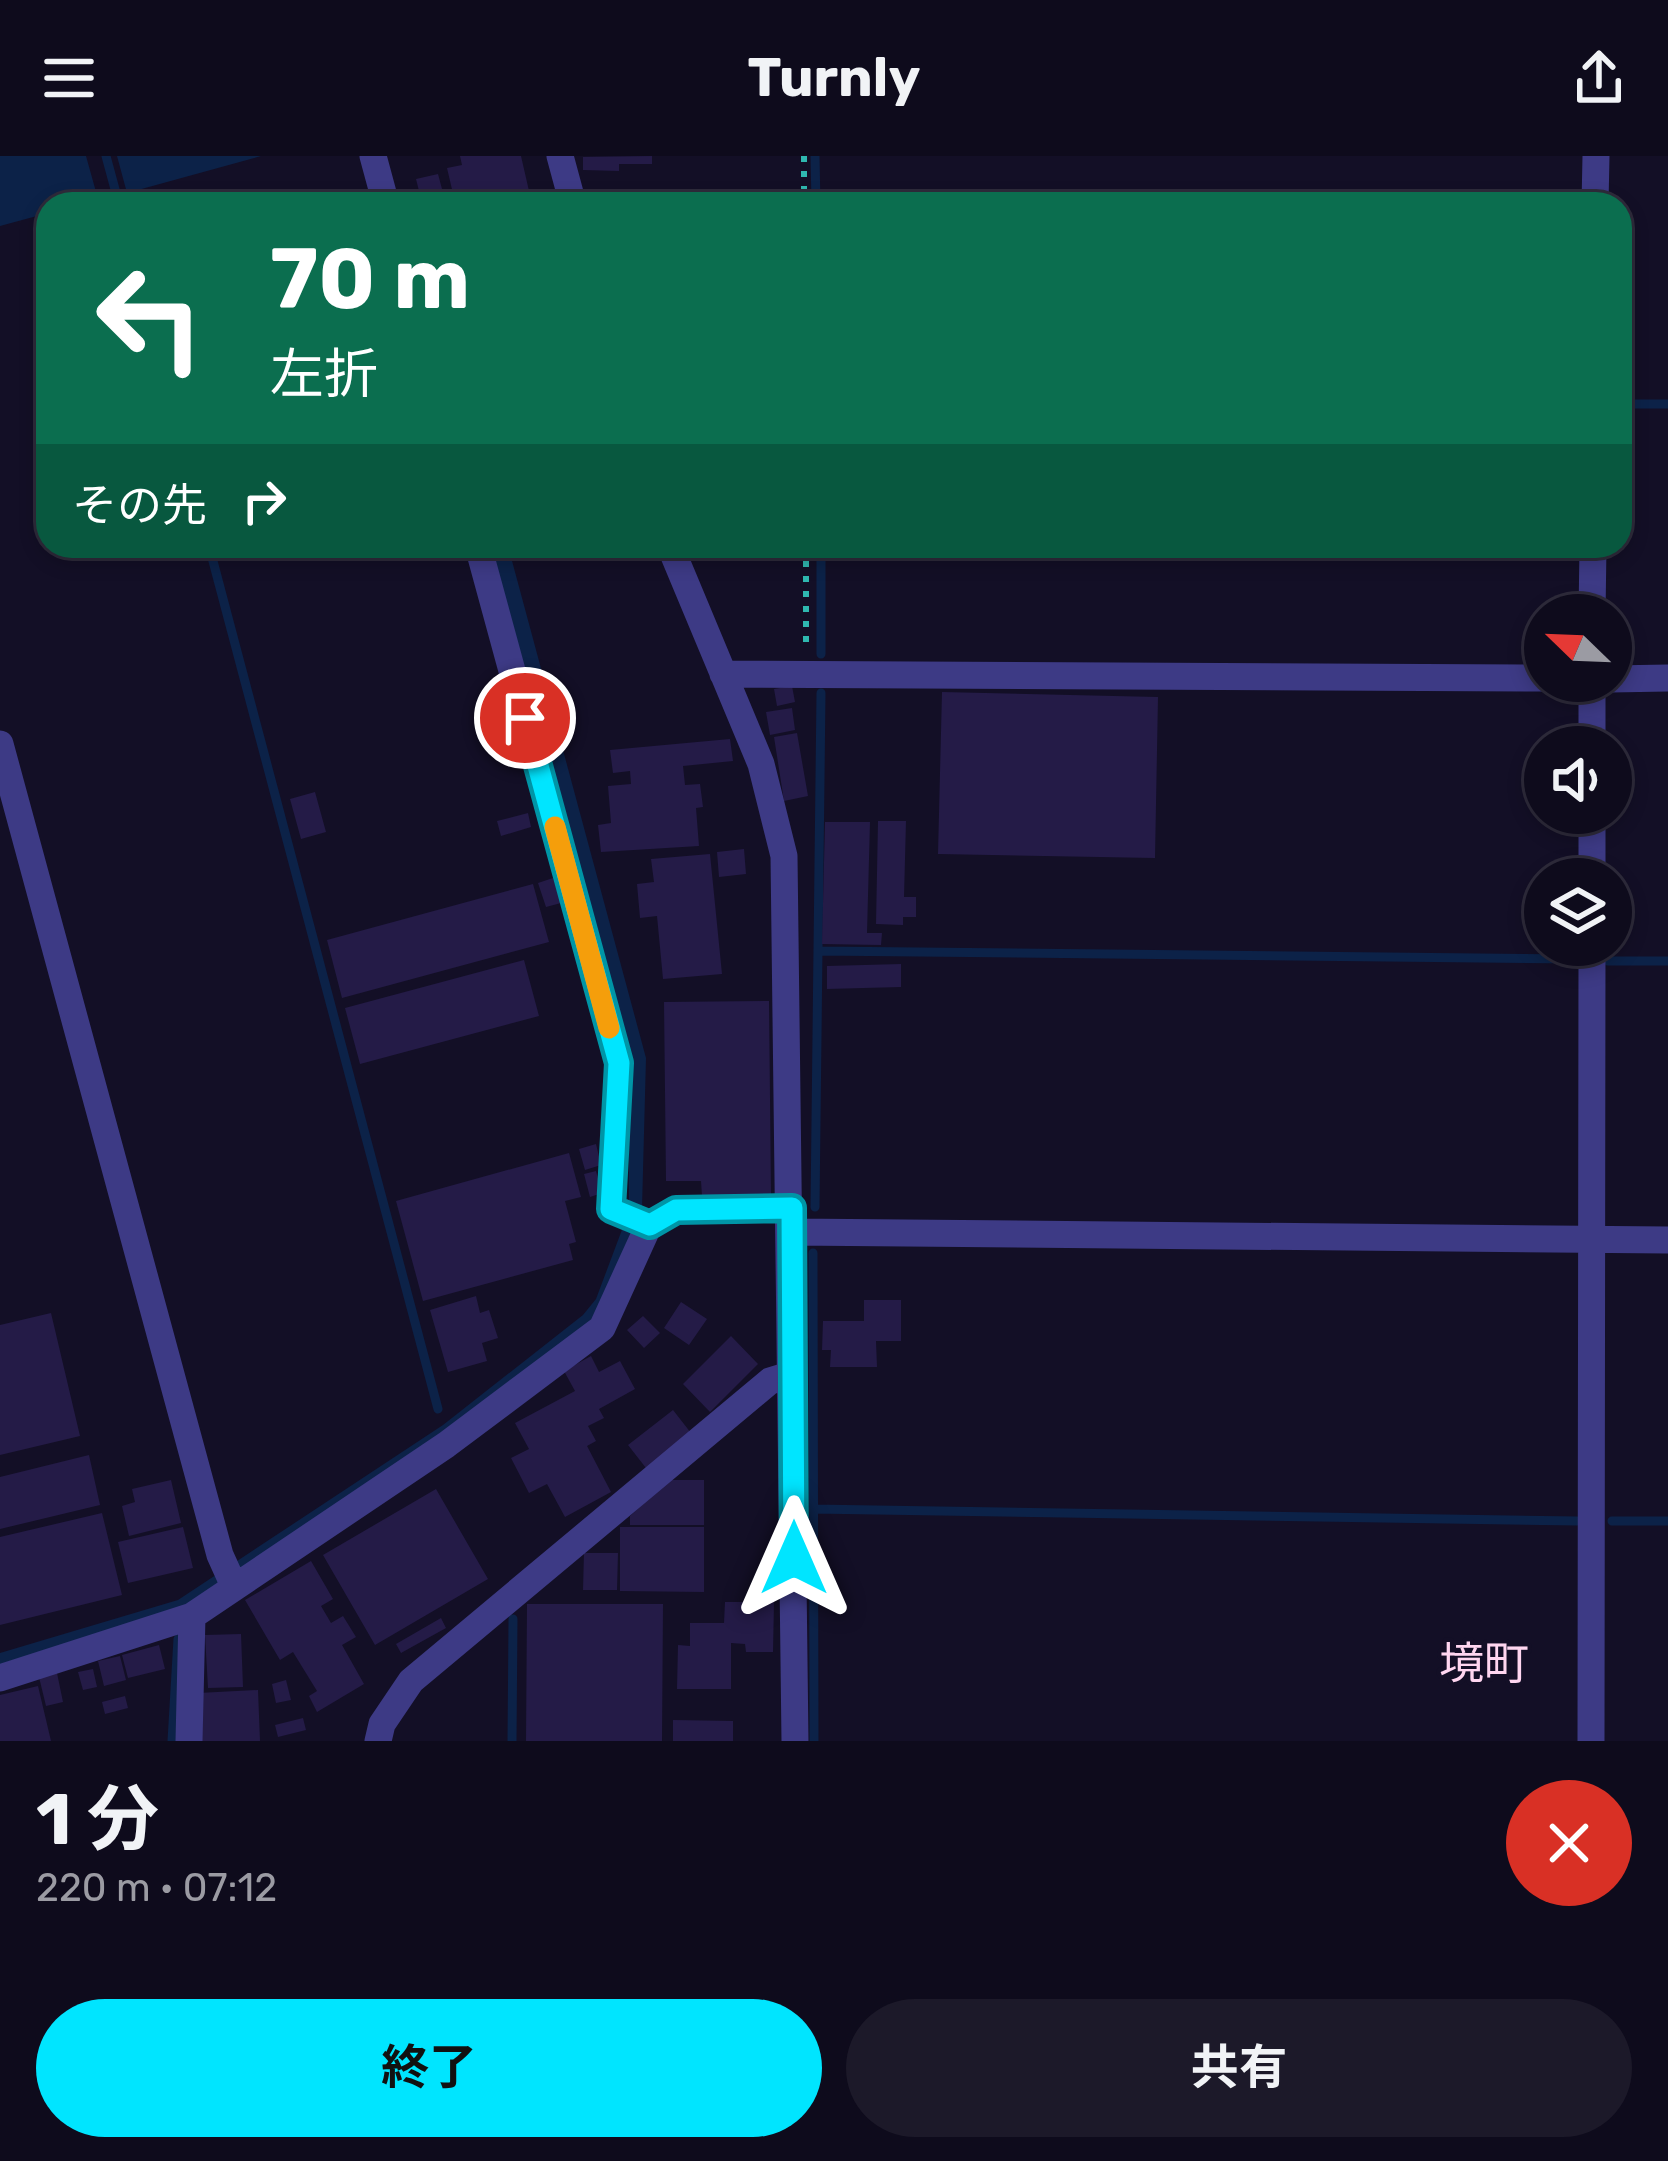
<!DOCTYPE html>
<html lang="ja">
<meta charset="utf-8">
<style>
:root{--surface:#0e0b1c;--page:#1c1929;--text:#f1f3f6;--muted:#9b9ba3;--line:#2e2b3b;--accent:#00e5ff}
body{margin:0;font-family:Rubik,"Noto Sans JP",sans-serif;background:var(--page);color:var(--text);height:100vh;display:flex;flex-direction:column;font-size:45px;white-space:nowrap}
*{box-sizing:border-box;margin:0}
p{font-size:39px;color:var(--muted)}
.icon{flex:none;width:66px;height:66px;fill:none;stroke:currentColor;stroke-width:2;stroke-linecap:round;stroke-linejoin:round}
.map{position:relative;height:1585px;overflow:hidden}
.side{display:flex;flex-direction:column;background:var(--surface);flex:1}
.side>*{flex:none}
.banner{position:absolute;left:36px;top:36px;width:1596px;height:366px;border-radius:36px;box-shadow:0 6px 18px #0003,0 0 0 3px var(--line);background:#0b6e4f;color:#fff;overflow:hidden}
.needle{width:78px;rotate:293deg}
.tools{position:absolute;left:1524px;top:438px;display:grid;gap:24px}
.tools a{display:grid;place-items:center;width:108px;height:108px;border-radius:50%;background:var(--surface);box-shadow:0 6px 18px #0003,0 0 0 3px var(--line);font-size:60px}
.pin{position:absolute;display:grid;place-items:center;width:102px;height:102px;color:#fff;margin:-51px;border:6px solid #fff;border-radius:50%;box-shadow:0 3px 12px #0007}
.me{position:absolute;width:132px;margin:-66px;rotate:0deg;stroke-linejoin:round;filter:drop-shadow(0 0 9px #0008)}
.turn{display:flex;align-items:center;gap:42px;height:252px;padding:0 36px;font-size:54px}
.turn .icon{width:156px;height:156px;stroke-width:2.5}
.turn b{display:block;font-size:84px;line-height:102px}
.then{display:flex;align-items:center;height:114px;padding:0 36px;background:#0003;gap:24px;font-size:45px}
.round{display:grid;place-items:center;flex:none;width:126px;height:126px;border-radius:63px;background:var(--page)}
.head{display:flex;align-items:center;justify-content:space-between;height:204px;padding:0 36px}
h1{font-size:72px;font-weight:700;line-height:90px}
.primary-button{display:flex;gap:24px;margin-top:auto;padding:24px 36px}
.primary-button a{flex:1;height:138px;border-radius:72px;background:var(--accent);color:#111;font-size:48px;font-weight:700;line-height:138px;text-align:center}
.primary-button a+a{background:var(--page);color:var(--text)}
header{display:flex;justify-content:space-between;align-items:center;height:156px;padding:0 36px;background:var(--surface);font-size:54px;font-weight:700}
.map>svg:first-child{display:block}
.water{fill:#0c2248}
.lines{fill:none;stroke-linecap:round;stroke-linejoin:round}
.stream{stroke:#0c2248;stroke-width:9}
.building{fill:#241b47}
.path{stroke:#2fb8b0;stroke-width:6;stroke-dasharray:6 9;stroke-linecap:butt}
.street{stroke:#3d3a85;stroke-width:27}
.route-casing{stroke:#0095a6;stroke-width:30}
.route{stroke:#00e5ff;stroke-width:21}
.slow{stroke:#f59e0b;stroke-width:21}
.labels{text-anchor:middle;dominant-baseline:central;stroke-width:9;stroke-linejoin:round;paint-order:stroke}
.quarter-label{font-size:45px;fill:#ffd6f0;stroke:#130f26}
</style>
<header><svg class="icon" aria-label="menu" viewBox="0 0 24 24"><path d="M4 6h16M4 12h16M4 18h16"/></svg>Turnly<svg class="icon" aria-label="share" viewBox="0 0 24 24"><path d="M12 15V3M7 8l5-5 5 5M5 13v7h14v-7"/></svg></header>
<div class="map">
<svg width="1668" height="1585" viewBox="0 0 1668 1585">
<rect width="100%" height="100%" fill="#130f26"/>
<!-- water -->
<path class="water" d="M0 0H86L98 43 48 48V57L0 70Z
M117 0H261L127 37Z
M490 390H508L646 902 642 1052 601 1158 442 1284 178 1455 0 1513V1497L178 1444 443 1269 583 1159 596 1143 629 1055 628 903Z"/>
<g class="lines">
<!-- stream -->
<path class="stream" d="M106 0 119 48
M815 0 816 48
M1623 248H1668
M209 390 438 1253
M821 390V498
M818 795 1575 803
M1608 805H1668
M815 1051 821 537
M813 1097 814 1585
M813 1353 1577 1365
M1612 1365H1668
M172 1585 178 1483
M512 1585 513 1463"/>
</g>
<!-- building -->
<path class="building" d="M460 0H521L532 48H471L469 39 454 42 447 12 462 9Z
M652 0V8H619V15L583 14V1Z
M438 18 442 33 420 39 416 23Z
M792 530 795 546 777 550 774 533Z
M942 536 1158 541 1155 702 938 698Z
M792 552 795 574 770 579 766 556Z
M797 577 808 640 784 645 774 581Z
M730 583 733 605 683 610 685 629 700 628 703 651 696 652 699 690 601 696 598 669 611 667 608 630 631 628 630 615 613 617 610 594Z
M315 636 326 676 301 683 290 643Z
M528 657 531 671 501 680 497 665Z
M878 665H906L904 741H916V761H903V769L876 768Z
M825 666H870L867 777H882L881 789 822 788Z
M744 693 746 718 719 721 717 696Z
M710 698 722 818 663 823 657 760 640 762 637 728 654 726 651 703Z
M553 722 561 747 546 751 538 727Z
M533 728 549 786 342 842 327 784Z
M524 804 539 860 360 908 345 852Z
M901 808V831L827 833V810Z
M769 845 771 1039 702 1040 701 1025H666L664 846Z
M596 988 601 1009 585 1014 579 993Z
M569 997 581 1041 565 1045 576 1086 569 1088 573 1104 423 1145 396 1045Z
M596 1015 602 1037 590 1041 584 1018Z
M476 1140 480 1157 489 1154 498 1182 482 1187 487 1205 448 1216 430 1154Z
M864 1144H901V1185H876L877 1211H830L831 1194H822L823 1165H864Z
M681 1146 707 1163 689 1189 664 1172Z
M51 1157 80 1280 0 1299V1169Z
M643 1160 660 1177 644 1192 627 1174Z
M731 1180 758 1208 710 1256 683 1228Z
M591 1200 599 1216 620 1205 635 1233 599 1253 604 1262 588 1270 596 1285 587 1290 611 1336 565 1361 547 1328 529 1337 511 1302 529 1293 515 1267 575 1235 564 1215Z
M673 1254 691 1277 646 1312 628 1289Z
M89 1299 100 1349 0 1373V1321Z
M171 1324 181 1367 129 1380 122 1350 135 1346 132 1333Z
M669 1324H704V1369H630V1360Z
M436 1333 488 1423 375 1489 323 1399Z
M102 1357 122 1439 0 1469V1381Z
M183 1371 193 1412 128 1427 118 1386Z
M620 1371H704V1436L620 1435Z
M584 1397H618L617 1434H583Z
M311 1405 333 1443 321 1450 331 1467 343 1460 356 1481 342 1489 364 1528 317 1556 309 1540 317 1535 293 1496 280 1504 245 1444Z
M725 1446H774L773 1496H746L745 1488 731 1487V1533H677L678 1489 690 1490V1467H724Z
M527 1448H663L662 1585H526Z
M441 1462 446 1472 401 1497 396 1488Z
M241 1478 243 1531 208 1532 205 1479Z
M159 1489 165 1513 128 1522 122 1499Z
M120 1500 126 1524 104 1530 98 1505Z
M93 1513 97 1531 83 1534 78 1516Z
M57 1517 63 1546 46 1550 39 1521Z
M286 1524 291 1544 276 1547 272 1528Z
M38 1530 51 1585H0V1539Z
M258 1534 260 1585H195L198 1537Z
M125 1540 128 1552 105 1558 102 1546Z
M303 1562 306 1574 278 1581 275 1569Z
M673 1564 733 1565V1585H673Z"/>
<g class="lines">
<!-- path -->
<path class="path" d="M804 0V48
M806 390V490"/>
<!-- street -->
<path class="street" d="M373 0 386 48
M560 0 573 48
M1595 48 1596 0
M478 390 619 907 611 1053 649 1069
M670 390 761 608 784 700 795 1585
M1592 459 1593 390
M723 518 1545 522
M1611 523 1668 522
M1592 525V591
M0 588 220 1399 234 1430
M1592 657V723
M793 1076 1668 1084
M0 1522 192 1460 446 1289 602 1172 649 1069 676 1054 792 1052
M189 1585 192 1460
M378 1585 382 1568 411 1525 770 1225 793 1218
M1591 1585 1592 789"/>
</g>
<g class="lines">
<!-- route casing -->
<g class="route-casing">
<path id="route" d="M525 562 619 907 611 1053 650 1069 676 1054 792 1052 794 1402"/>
</g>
<!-- route -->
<use href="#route" class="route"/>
<!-- slow -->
<path class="slow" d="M555 671 609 872"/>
</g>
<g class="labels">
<!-- quarter labels -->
<g class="quarter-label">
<text x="1484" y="1507">境町</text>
</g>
</g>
</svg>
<div class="tools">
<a><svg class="needle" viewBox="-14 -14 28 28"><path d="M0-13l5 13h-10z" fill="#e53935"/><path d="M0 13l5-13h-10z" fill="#9b9ba3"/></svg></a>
<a><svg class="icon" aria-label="sound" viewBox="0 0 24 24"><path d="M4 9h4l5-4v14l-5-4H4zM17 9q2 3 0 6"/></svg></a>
<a><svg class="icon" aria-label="layers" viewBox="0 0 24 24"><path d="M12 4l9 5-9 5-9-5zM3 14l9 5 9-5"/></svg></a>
</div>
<div class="pin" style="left:525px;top:562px;background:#d93025"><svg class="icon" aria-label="arrive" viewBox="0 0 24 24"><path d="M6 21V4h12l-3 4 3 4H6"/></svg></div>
<svg class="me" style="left:794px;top:1402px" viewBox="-20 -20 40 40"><path d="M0-17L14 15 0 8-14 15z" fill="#00e5ff" stroke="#fff" stroke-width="4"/></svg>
<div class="banner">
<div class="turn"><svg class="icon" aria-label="left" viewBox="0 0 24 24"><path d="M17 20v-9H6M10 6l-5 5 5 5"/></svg><div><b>70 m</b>左折</div></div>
<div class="then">その先<svg class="icon" aria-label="right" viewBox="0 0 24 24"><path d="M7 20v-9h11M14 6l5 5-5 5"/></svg></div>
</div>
</div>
<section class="side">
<div class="head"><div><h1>1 分</h1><p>220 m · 07:12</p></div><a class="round" style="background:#d93025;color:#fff"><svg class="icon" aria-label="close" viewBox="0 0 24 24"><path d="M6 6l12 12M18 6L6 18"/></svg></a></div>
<div class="primary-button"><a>終了</a><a>共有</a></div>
</section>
